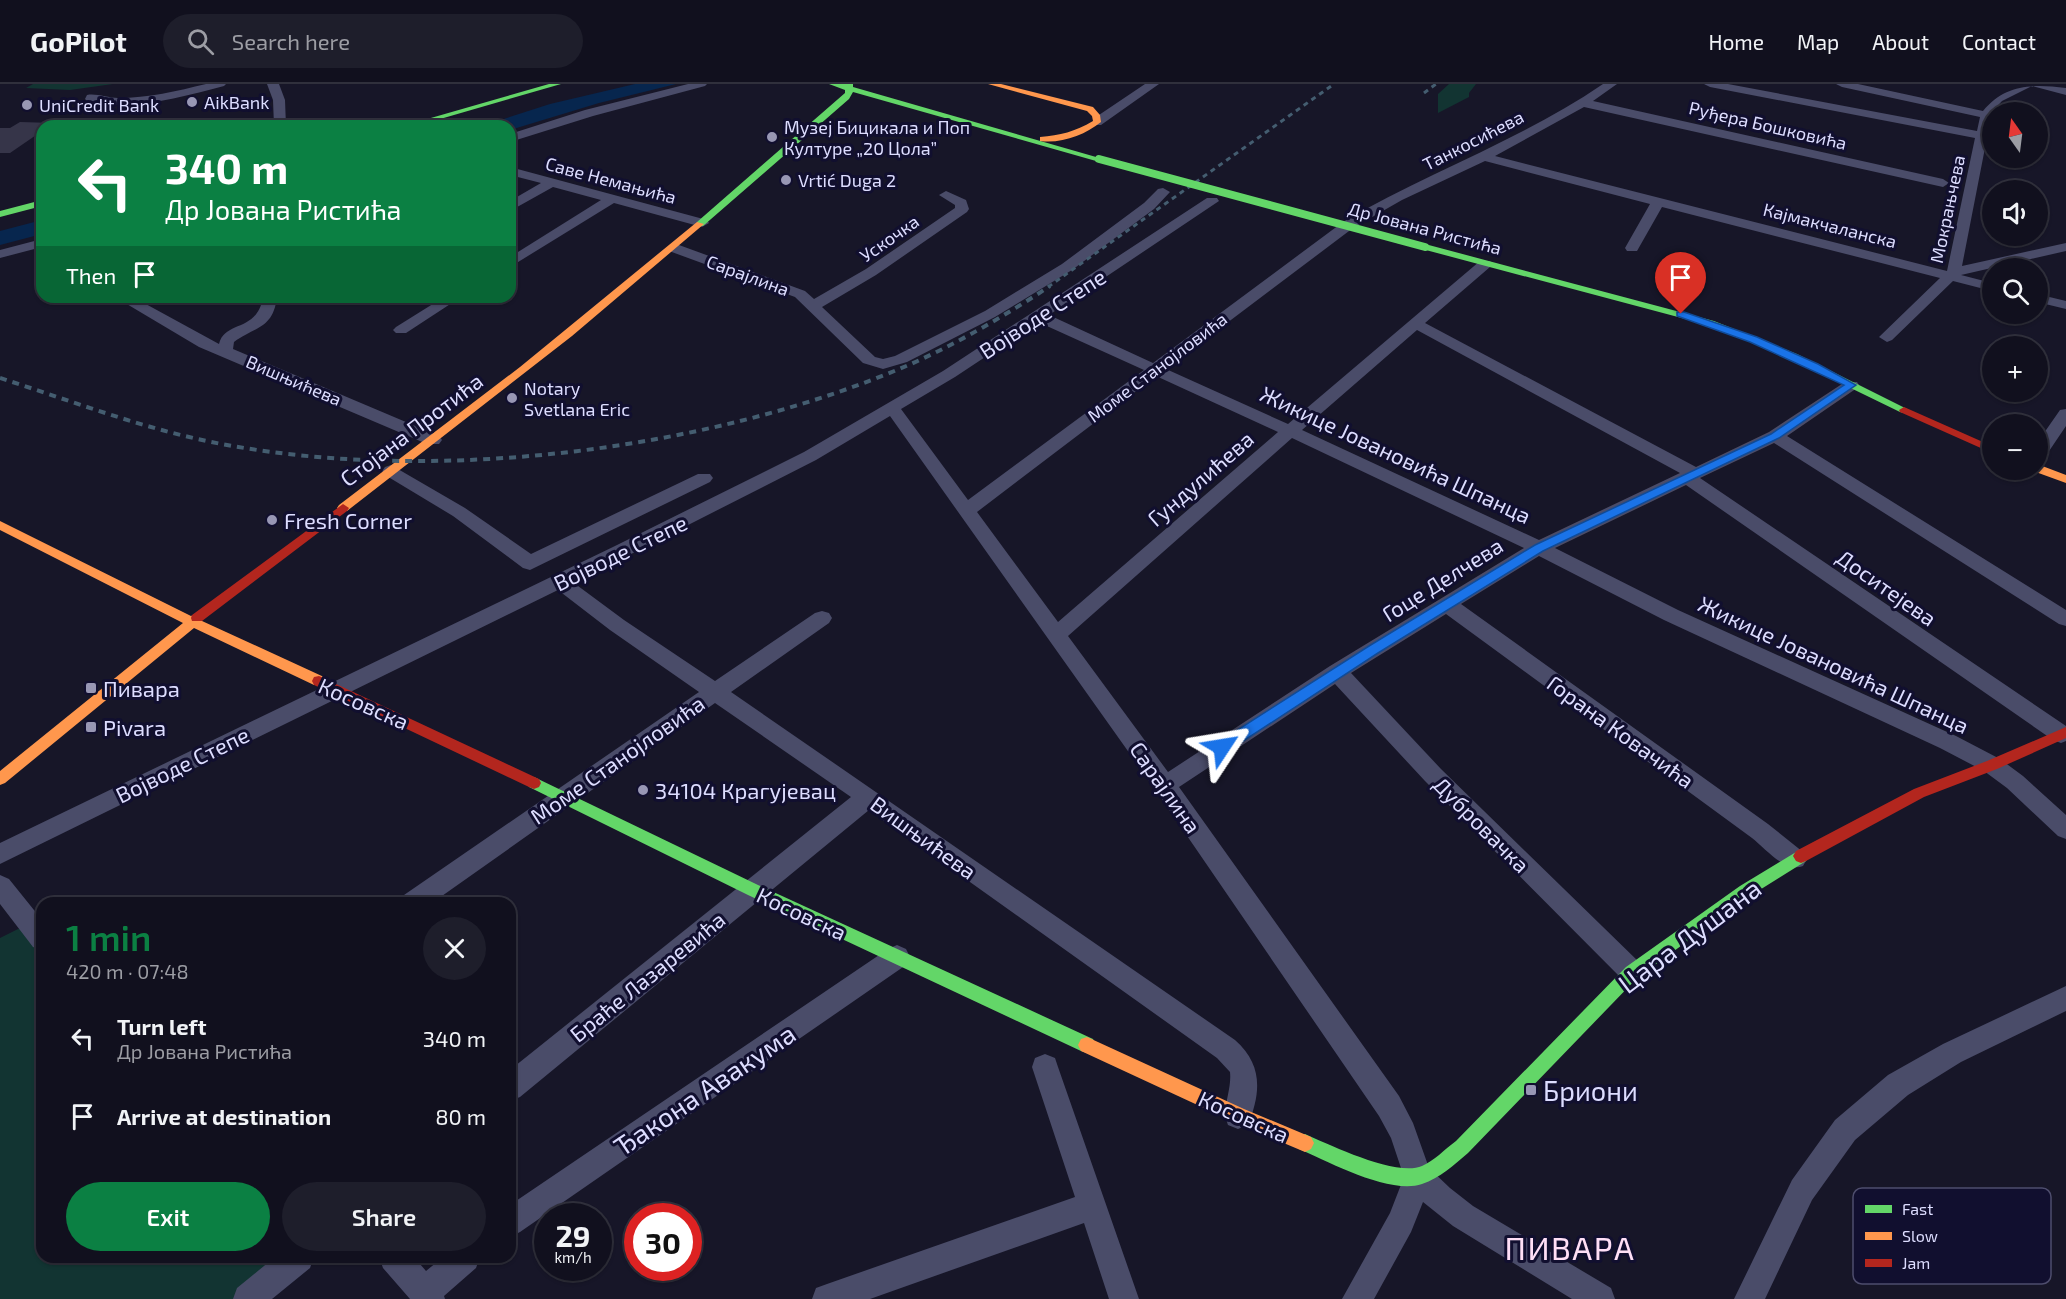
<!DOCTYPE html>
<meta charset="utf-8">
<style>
:root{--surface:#11101e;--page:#1e1e2b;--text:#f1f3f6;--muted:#9c9da4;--line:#30303c;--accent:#0b8043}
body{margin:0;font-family:"Exo 2",sans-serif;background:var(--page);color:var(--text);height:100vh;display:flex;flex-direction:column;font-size:22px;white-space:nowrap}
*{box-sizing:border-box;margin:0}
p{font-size:20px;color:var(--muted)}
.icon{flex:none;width:33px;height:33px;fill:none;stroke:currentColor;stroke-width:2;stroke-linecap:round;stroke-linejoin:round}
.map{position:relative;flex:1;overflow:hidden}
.drawer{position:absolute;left:36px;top:813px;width:480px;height:366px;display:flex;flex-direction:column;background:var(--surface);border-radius:18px;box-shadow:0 2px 4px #0004,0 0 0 2px var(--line)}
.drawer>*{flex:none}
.hud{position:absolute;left:36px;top:36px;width:480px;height:183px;border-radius:18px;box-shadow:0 2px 4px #0004,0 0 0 2px var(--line);background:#0b8043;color:#fff;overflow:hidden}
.needle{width:39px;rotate:346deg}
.buttons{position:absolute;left:1982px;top:18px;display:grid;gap:12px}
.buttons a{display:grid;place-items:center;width:66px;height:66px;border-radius:50%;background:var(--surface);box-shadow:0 2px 4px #0004,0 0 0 2px var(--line);font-size:30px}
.speed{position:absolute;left:534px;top:1119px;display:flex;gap:12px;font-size:30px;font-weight:700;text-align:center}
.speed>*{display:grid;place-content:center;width:78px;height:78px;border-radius:50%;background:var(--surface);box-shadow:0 2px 4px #0004,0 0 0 2px var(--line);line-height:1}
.speed small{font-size:15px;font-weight:400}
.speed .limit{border:9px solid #d22;background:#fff;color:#111}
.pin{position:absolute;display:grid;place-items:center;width:51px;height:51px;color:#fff;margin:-62px -26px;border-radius:50% 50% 50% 0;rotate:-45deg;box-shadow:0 0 6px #0007}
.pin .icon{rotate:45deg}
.me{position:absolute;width:66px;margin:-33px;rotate:57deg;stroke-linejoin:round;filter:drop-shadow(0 0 4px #0008)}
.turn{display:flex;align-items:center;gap:21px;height:126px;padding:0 30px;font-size:27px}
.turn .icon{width:78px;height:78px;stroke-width:2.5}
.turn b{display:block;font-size:42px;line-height:51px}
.then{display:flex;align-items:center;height:57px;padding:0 30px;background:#0003;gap:12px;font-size:22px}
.round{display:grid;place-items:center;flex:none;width:63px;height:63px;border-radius:32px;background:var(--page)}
.overview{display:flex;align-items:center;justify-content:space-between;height:102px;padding:0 30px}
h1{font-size:36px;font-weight:600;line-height:45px;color:var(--accent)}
.action{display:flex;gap:12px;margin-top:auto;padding:12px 30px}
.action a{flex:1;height:69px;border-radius:36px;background:var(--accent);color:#fff;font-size:24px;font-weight:600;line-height:69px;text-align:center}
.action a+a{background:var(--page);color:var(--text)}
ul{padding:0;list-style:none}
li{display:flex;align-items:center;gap:18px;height:78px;padding:0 30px}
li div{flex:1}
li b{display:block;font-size:22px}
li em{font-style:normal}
header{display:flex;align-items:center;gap:36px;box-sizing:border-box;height:84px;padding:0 30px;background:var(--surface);border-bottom:2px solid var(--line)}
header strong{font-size:28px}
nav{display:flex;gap:33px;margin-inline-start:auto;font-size:21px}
.search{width:420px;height:54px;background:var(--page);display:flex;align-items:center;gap:15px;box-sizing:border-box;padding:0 21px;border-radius:33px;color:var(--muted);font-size:22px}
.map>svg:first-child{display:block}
.green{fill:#123432}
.water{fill:#07264e}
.building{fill:#363549}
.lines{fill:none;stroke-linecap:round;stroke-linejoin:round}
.street{fill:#4a4c69;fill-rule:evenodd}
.fast{fill:#63d668;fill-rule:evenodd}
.slow{fill:#ff974d;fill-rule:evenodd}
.jam{fill:#b3261e;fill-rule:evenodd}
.rail-far1{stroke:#445d70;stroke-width:3;stroke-dasharray:5 4.5;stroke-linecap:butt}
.rail{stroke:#445d70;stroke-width:4;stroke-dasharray:7 6;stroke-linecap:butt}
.fast-bridge{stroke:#63d668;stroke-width:8}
.route{fill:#1a73e8;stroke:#114b97;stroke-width:1.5}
.poi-dot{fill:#9897b4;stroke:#110f2f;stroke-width:2}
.labels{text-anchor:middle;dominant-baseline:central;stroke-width:6;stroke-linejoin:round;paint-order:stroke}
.far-poi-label{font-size:18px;fill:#ddf;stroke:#110f2f;text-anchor:start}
.far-street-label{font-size:18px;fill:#ddf;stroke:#110f2f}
.street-label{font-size:22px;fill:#ddf;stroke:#110f2f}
.poi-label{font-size:22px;fill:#ddf;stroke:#110f2f;text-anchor:start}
.near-street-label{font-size:27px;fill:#ddf;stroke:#110f2f}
.near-poi-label{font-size:27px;fill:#ddf;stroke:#110f2f;text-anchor:start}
.near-quarter-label{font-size:32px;letter-spacing:1.5px;fill:#ffdff6;stroke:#110f2f}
.key{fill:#110f2f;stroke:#4e4d6d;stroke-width:1.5}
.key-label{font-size:16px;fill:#ddf}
</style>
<header>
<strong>GoPilot</strong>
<div class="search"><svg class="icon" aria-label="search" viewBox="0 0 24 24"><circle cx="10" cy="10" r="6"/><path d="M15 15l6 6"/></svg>Search here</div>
<nav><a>Home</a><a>Map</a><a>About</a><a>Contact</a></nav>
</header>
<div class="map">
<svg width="2066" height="1215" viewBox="0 0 2066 1215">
<rect width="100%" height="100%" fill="#171628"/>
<!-- green -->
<path class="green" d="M33 0H113L70 6 26 4Z
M1449 0H1476L1469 9V13L1438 29V10Z
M22 843 42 865V1173H299L248 1215H0V854Z"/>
<!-- water -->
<path class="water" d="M635 0H676L599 19 510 46V42H482L550 20Z
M42 136V150L0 161V147Z"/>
<!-- building -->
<path class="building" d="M20 38 54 39 49 42H42V47L10 69H0V44H10Z"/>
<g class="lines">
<!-- street -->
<path class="street" d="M206 0H226L224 2C181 13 132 28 87 17L85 15 87 11C96 9 108 14 118 14 148 14 177 7 206 0Z
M267 0H279L285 16 286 42H274L273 16Z
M688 0H707L705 2 593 32 510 58V50L585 26Z
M1145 0H1159L1101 41H1093V35Z
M1603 0H1617L1593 17 1943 95 1949 99 1943 103 1584 23 1495 72 1947 187 1975 54 1710 3 1704 0H1728L1977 47 1980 33 1842 3 1836 0H1858L1983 27C2005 0 2032 0 2066 4V11L2032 2 2002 17 1992 28 1962 182 2066 159V167L1961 191 1992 199V207L1953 197 1892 256 1887 258 1879 253 1940 194 1662 123 1637 167H1627L1625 164 1650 120 1485 77 1402 116 1353 144 1166 285 1288 340 1480 177H1490L1492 180 1490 183 1425 239 1696 383 1769 348 1845 298H1857L1859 301 1857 304 1787 352 2066 526V542L2059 540 1774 359 1700 394 2066 642V657L2061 659 2053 656 1686 401 1555 464 1678 526 1956 652 2000 675 2023 692 2066 731V755L2058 752 2007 704 1984 687 1940 664 1664 536 1539 472 1461 520 1768 740 1803 768 1807 775 1803 782C1785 789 1766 765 1752 754L1446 530 1351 589 1441 685 1641 880 1645 888 1641 896 1632 900 1623 896 1425 697 1335 600 1179 703 1399 1012 1413 1039 1429 1084 1450 1104 1473 1122 1611 1204 1615 1215H1572L1453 1142 1423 1118 1411 1148 1374 1215H1342L1390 1129 1404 1093 1391 1054 1379 1032 1157 708 890 332 816 376 574 499 624 536 715 597 815 529 822 527 829 529 832 534 829 539 731 608 1235 956C1263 981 1261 1008 1248 1041L1238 1045 1228 1041C1221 1024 1232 1007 1230 988L1217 974 869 726 520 1013 510 1017V986L851 713 715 619 432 819H401L404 811 699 608 610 546 558 506 0 780V759L615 462 804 368 943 287 1207 114H1217L1219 117 1049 231 1153 279 1343 138C1428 88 1521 56 1603 0ZM1038 238 1144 286 968 416 901 325 955 293ZM1417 246 1680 389 1539 456 1302 346ZM1156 292 1278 348 1058 538 977 428ZM1292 354 1524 464 1330 582 1168 688 1068 552Z
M510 83 707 136 709 139 702 143 614 119 510 183V173L601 116 553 103 510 127V117L541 99 510 91Z
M1163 104 1170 108 1154 125 1072 186 995 233 907 278 883 285 863 279 795 213 669 167 667 164 674 160 679 161 805 207 814 215 866 185 955 124V121L939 111 946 107 966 116 969 125 967 128 876 191 822 223 875 273 883 275 895 272 985 227 1062 180 1144 119 1158 105Z
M42 155V163L0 174V166Z
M2037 210 2066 217V225L2037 218Z
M115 213H133L219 260C225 236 257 249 263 213H277C273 245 256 242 234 258L233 265 439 352 442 356 439 360H427L199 263Z
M444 213H461L406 249H396L393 246 396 243Z
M2066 325V342L2043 376 2037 377V359L2060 326Z
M391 381 465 424 531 470 698 390H710L713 394 710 398 530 486 523 484 453 432 385 391 382 387 385 383Z
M0 791 9 795 42 836V866L33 863 0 820Z
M897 861 906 865 910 873 906 881 520 1148 510 1153V1121L888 865Z
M2066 902V927L1961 978 1908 1011 1855 1056 1812 1116 1765 1215H1734L1792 1096 1835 1036 1888 991 1943 960Z
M1045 970 1055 974 1058 983 1139 1215H1109L1084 1139 870 1215H812L816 1204 827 1200 1075 1113 1032 983 1035 974Z
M275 1173H314L310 1184 272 1215H233L237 1204Z
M379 1173H414L426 1187 443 1173H480L476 1184 444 1212 445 1215H410L383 1184Z"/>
<!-- fast -->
<path class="fast" d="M549 0H561L416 42H403Z
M829 0H853V3L1103 75 1096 77 853 8 849 15 703 142H697V138L845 9V6Z
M42 116V122L0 133V127Z
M1425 160 1714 237 1797 270 1909 326 1904 329 1900 328 1789 274 1708 241 1422 165V161Z
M534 693 758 801 1093 955 1096 961 1093 967 1087 969 1081 967 748 811 529 703 527 699 529 695Z
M1801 765 1806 767 1809 772 1806 777 1750 812 1638 893 1468 1069C1454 1081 1440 1094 1422 1100 1390 1111 1329 1078 1299 1065L1296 1059 1299 1053 1305 1050C1330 1061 1396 1093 1422 1082 1434 1077 1445 1065 1456 1057L1626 883 1740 802Z"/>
<!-- slow -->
<path class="slow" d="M988 0H1001L1093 23 1100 31 1101 38C1085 51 1061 60 1040 57V53C1060 51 1075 48 1093 37L1092 32 1087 27Z
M697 138 704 140 572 252 347 427H339L337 424 339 421 520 283Z
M2037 380 2066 391V399L2033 387 2037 386Z
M0 437 191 532 197 529 202 531V537L324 593 326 597 324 601H314L194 544 5 699 0 701V687L183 539 0 446Z
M1087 953 1244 1025 1311 1053 1314 1059 1311 1065 1305 1068 1232 1037 1081 967 1078 961 1081 955Z"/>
<!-- jam -->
<path class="jam" d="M1904 323 1992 362V369L1900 328 1899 326Z
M343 420 349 424 347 427 202 537H192L191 534 192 531Z
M319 592 539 695 541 699 539 703 534 705 529 703 314 601 312 597 314 593Z
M2066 643V654L1997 685 1924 713 1806 777 1801 779 1796 777 1793 772 1796 767 1914 705 1987 677Z"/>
<!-- rail-far1 -->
<path class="rail-far1" d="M1424 9 1436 0
M1048 203 1334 0"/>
<!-- rail -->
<path class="rail" d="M0 294C75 318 149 347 227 361 441 400 712 366 911 280 960 258 1006 231 1050 202"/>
<!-- fast-bridge -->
<path class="fast-bridge" d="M1099 75 1425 163"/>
</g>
<!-- route -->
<path class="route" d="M1677 228H1684L1757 253 1818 280 1856 301 1779 354 1543 467 1378 569 1228 667H1217L1215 663 1217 659 1369 562 1535 461 1771 350 1844 301 1750 258 1677 232Z"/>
<!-- markers -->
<g class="poi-dot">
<circle cx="192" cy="18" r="6"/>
<circle cx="27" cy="21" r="6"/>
<circle cx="772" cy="53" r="6"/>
<circle cx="786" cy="96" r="6"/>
<circle cx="512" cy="314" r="6"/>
<circle cx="272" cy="436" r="6"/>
<rect x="85" y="598" width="12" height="12" rx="3"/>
<rect x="85" y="637" width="12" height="12" rx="3"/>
<circle cx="643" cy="706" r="6"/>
<rect x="1525" y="1000" width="12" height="12" rx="3"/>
</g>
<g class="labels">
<!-- far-poi labels -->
<g class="far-poi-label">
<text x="204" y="18">AikBank</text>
<text x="39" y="21">UniCredit Bank</text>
<text x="784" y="43">Музеј Бицикала и Поп<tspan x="784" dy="21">Културе „20 Цола”</tspan></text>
<text x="798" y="96">Vrtić Duga 2</text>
<text x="524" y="304">Notary<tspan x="524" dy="21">Svetlana Eric</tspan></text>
</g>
<!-- far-street labels -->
<g class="far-street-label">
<text transform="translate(1768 41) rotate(13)">Руђера Бошковића</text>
<text transform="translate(1473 56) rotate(-27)">Танкосићева</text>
<text transform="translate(611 96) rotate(15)">Саве Немањића</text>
<text transform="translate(1947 125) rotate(-78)">Мокрањчева</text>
<text transform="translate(1830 141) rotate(14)">Кајмакчаланска</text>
<text transform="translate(1425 144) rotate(15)">Др Јована Ристића</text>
<text transform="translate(889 154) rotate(-35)">Ускочка</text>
<text transform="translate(748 191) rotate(20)">Сарајлина</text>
<text transform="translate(1157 283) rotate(-37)">Моме Станојловића</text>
<text transform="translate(294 296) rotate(23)">Вишњићева</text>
</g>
<!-- street labels -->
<g class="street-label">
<text transform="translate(1042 229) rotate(-33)">Војводе Степе</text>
<text transform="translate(411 345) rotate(-37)">Стојана Протића</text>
<text transform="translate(1396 370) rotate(25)">Жикице Јовановића Шпанца</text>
<text transform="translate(1200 394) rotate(-41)">Гундулићева</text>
<text transform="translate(620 468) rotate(-26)">Војводе Степе</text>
<text transform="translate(1442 495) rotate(-32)">Гоце Делчева</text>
<text transform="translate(1887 503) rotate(35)">Доситејева</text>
<text transform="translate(1834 580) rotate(25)">Жикице Јовановића Шпанца</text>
<text transform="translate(364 619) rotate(24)">Косовска</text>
<text transform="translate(1621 647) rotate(36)">Горана Ковачића</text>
<text transform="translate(617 675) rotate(-35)">Моме Станојловића</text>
<text transform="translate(182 680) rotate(-26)">Војводе Степе</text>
<text transform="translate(1166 703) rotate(55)">Сарајлина</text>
<text transform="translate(1482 740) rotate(45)">Дубровачка</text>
<text transform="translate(924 753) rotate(36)">Вишњићева</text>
<text transform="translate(802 829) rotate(25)">Косовска</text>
<text transform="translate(647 892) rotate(-39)">Браће Лазаревића</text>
<text transform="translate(1244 1032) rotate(24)">Косовска</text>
</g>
<!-- poi labels -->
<g class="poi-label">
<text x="284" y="436">Fresh Corner</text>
<text x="103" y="604">Пивара</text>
<text x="103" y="643">Pivara</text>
<text x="655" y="706">34104 Крагујевац</text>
</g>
<!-- near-street labels -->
<g class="near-street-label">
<text transform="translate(1689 851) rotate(-37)">Цара Душана</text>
<text transform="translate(704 1005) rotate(-34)">Ђакона Авакума</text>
</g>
<!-- near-poi labels -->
<g class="near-poi-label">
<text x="1543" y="1006">Бриони</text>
</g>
<!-- near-quarter labels -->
<g class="near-quarter-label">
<text x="1570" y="1163">ПИВАРА</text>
</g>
</g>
<!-- legend -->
<rect x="1853" y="1104" width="198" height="96" rx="9" class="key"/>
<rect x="1865" y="1121" width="27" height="8" fill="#63d668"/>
<rect x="1865" y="1148" width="27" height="8" fill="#ff974d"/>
<rect x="1865" y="1175" width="27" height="8" fill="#b3261e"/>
<g class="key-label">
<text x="1902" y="1131">Fast</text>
<text x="1902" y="1158">Slow</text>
<text x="1902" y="1185">Jam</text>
</g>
</svg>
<div class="buttons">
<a><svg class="needle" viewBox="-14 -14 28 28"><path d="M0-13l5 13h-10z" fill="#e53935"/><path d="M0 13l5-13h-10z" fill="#9c9da4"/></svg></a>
<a><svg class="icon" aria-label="sound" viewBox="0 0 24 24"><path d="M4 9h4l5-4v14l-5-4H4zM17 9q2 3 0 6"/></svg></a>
<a><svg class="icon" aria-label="search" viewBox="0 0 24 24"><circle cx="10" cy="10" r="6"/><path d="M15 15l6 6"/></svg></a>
<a>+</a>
<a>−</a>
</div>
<div class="speed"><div>29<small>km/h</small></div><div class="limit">30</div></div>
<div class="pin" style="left:1681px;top:230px;background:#d93025"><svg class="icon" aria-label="arrive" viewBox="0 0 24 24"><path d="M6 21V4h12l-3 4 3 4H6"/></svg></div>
<svg class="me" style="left:1222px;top:663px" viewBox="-20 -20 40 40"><path d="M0-17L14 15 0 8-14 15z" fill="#1a73e8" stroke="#fff" stroke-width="4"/></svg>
<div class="hud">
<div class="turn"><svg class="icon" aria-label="left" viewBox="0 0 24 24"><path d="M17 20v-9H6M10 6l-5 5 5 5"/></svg><div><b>340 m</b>Др Јована Ристића</div></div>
<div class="then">Then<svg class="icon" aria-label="arrive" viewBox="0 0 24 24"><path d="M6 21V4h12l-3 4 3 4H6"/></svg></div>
</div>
<section class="drawer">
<div class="overview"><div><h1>1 min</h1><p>420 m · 07:48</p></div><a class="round"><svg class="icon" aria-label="close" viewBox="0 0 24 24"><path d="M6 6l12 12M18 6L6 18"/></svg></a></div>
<ul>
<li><svg class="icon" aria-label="left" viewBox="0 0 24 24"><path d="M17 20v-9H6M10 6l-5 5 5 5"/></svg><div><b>Turn left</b><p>Др Јована Ристића</p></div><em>340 m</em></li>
<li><svg class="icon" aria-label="arrive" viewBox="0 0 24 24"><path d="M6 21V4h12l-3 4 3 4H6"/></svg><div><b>Arrive at destination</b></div><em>80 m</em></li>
</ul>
<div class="action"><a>Exit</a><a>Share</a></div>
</section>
</div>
